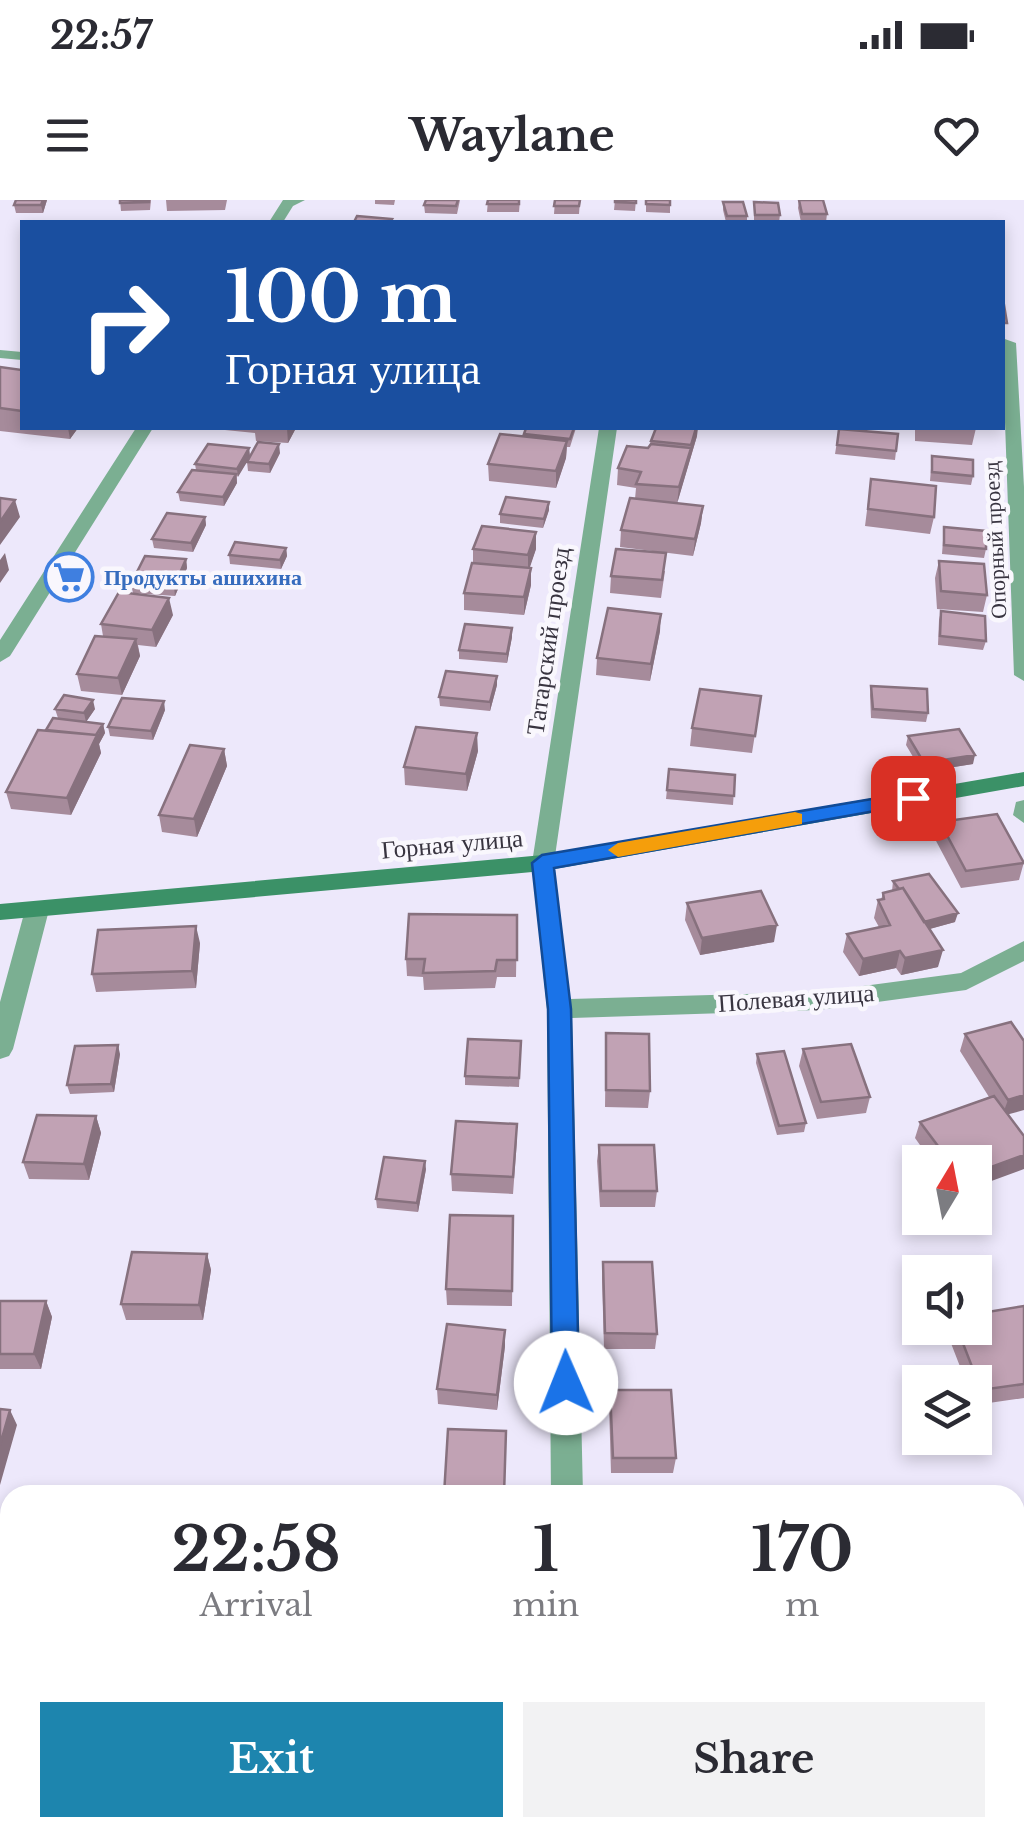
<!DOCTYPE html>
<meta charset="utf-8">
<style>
:root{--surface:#fff;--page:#f2f2f3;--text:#2b2b33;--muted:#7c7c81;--accent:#1d85ae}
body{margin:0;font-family:"Libre Baskerville",serif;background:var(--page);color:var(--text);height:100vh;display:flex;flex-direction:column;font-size:38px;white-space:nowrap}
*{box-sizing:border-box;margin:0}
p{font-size:32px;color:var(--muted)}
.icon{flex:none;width:55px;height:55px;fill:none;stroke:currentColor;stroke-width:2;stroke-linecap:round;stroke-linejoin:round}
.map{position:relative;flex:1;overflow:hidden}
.details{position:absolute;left:0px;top:1285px;width:1025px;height:352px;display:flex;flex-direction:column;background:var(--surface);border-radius:30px 30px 0 0;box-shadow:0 5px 15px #0003}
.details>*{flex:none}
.hud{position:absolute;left:20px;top:20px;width:985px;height:210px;border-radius:0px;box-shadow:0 5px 15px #0003;background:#1a4fa0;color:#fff;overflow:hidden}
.needle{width:65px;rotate:10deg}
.controls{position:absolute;left:902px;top:945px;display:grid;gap:20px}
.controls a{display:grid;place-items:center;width:90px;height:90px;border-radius:0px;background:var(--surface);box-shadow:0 5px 15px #0003;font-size:50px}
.pin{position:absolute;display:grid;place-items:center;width:85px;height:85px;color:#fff;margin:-42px;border-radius:20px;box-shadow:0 5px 15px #0006}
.me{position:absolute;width:110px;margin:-55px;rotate:359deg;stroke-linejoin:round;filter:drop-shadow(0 0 8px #0008)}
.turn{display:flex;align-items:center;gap:35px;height:210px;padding:0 40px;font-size:45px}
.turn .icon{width:130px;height:130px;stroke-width:2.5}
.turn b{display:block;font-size:70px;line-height:85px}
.eta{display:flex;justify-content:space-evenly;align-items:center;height:170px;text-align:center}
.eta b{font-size:60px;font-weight:700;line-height:70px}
.cta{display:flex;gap:20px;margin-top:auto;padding:20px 40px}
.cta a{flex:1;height:115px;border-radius:0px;background:var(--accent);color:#fff;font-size:40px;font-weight:700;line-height:115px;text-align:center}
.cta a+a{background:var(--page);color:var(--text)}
.status{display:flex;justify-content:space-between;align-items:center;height:70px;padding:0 50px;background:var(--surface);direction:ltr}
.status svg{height:28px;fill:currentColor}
header{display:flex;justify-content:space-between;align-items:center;height:130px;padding:0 40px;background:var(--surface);font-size:45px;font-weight:700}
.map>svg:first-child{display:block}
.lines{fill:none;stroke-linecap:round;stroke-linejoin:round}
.lane{fill:#7baf92;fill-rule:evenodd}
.street{fill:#7baf92;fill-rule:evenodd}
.secondary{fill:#3b9167;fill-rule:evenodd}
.wall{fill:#a68b9b}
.shaded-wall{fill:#87717e}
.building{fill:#c1a2b4;stroke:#87717e;stroke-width:2.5}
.route{fill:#1a73e8;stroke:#114b97;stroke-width:2.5}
.slow{fill:#f59e0b}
.labels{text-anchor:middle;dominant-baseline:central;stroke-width:9;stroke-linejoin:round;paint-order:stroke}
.far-street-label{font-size:22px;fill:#383440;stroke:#f9f7fd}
.far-shop-label{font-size:22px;font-weight:bold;fill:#366cbe;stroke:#f9f7fd;text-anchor:start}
.street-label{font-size:25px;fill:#383440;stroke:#f9f7fd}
</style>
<div class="status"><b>22:57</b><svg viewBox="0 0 49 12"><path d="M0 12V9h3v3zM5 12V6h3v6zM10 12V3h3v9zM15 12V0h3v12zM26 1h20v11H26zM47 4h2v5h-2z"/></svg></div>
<header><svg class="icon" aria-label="menu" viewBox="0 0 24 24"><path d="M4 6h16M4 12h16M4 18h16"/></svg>Waylane<svg class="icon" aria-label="heart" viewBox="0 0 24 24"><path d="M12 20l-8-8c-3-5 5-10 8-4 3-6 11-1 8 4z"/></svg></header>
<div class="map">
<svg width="1024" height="1636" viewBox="0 0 1024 1636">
<rect width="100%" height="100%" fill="#ede8fb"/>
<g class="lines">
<!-- lane -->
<path class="lane" d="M0 150 22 152V160L0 158Z"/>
<!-- street -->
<path class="street" d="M283 0H305L293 6 283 22H269Z
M1002 138 1016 143 1024 287V481L1014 475Z
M136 228H153L10 456 0 462V440Z
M599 228H617L554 663 570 799 818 792 961 773 1024 741V761L966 790 818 810 572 818 583 1295H551L547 809 532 663Z
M1024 600V623L1013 615 1016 602Z
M37 702 49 710 13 849 9 856 0 859V802L25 710Z
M555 1628H591L590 1636H554Z"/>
<!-- secondary -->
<path class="secondary" d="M1024 572V586L543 671 0 720V704L543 655Z"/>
</g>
<!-- wall -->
<path class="wall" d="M47 0 43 13H16L14 5Z
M120 0H151L150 10 121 11Z
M166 0H227L225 10 167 11Z
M375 0H395L394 5 375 4Z
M460 0 457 14 425 13 424 5Z
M488 0H520L519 12H487Z
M555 0H580L579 14H554Z
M615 0H636L635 11 614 10Z
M646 0H670V13L646 12Z
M799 0 827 14 826 22H801L798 8Z
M723 2 747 16V22H726L723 10Z
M754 2 780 15 779 22H754Z
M0 167 22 170V228H78L70 239 0 231Z
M225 228H296L288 243 256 241 255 233 225 230Z
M526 228H576L570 247H567L566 258 556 288 489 281 488 264 524 237Z
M915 228H976L972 245 915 241Z
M839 229 898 234 895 260 835 254Z
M697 236 677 303 703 306 701 323 693 356 620 347 621 330 635 299 636 288 617 285 618 268 648 248 651 241Z
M249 248 250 257 237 277V283L224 306 180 301 178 292 196 270 195 264Z
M280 253 270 273 248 271 247 262Z
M932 256 973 276 971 285 930 281Z
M871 279 934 317 930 334 865 326Z
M549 302V310L543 328 500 323V314Z
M205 317 206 325 193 352 154 348 152 339Z
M944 327 986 349 984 358 942 354Z
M536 332V349L529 368 531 385 524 415 464 410V393L473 363V349Z
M286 348 287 356 281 369 230 364 229 355Z
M186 359 187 368 175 396 133 393 131 384Z
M939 361 987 395 983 412 937 409 935 378Z
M665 371 661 398 610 393 611 376Z
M941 411 986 441 983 450 938 445 939 420Z
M173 415 156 447 138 445 140 456 122 495 81 491 77 474 103 436 101 424Z
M660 431 650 481 596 475 597 458Z
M512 437 507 463 459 459V450Z
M497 485 490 511 440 506 439 497Z
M871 486 928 513 926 522 871 518 870 495Z
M761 496 752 553 690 546 692 528Z
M55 509H95L86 522 103 524 105 533 99 544 101 553 71 615 11 609 6 592 46 530 58 518Z
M165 510 153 540 110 536 108 527Z
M908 536 973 564 922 572 906 545Z
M224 549 227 566 197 637 162 632 159 615Z
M478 551 467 591 405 585 404 567Z
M669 569 735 575 733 605 666 599Z
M940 622 1024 662 1019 680 961 688 935 639Z
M893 681 955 722 929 729 938 767 901 775 896 768 859 776 843 752 847 734 879 727 874 718 878 700H881L883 693 892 691Z
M687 703 774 742 700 755 685 720Z
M517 715 516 777H497L495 788 424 790 423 777 407 776 406 759Z
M200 743 196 788 96 792 92 774Z
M1011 822 1008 915 975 962H932L915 938 920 922 989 897 960 851 965 834Z
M606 833 650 891 648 908 605 907Z
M521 841 519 887 465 885V876Z
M803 849 870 897 866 913 817 919 799 866Z
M120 854 114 892 70 894 67 885Z
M757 854 806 923 804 932 777 935 756 863Z
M96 916 101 933 89 980 29 979 23 962Z
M517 940 513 994 452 991 451 974Z
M599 945 657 991 655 1007H600L597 961Z
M426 969 418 1012 377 1008 376 999Z
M513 1016 512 1106 447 1105 446 1089Z
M207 1054 211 1070 203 1120H126L121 1104Z
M603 1062 657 1134 655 1149H604L602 1078Z
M0 1101H46L52 1117 41 1169H0Z
M1024 1106V1198L975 1205V1182H966L947 1133 949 1128H975Z
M505 1146 497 1210 438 1204 437 1189Z
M610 1190 676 1258 673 1273H611L609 1205Z
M10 1628H103L102 1632 17 1636Z"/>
<!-- shaded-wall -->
<path class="shaded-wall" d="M43 0H47L43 13 41 5Z
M68 228H78L70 239Z
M287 228H296L288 243Z
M696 228H698L697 236 677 304 679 287Z
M567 241 566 258 556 288V271Z
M279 244 280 253 270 273 269 264Z
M249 248 250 257 238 277 237 269Z
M236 274 237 283 224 306 223 297Z
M15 300 20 317 0 345V322Z
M549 302V310L543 328 544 319Z
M703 306 701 323 693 356 695 339Z
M205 317 206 325 193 352 191 343Z
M536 332V349L528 373V355Z
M286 348 287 356 281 369 280 360Z
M5 353 9 370 0 383V360Z
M186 359 187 368 175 396 174 387Z
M531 368V385L524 415V397Z
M169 398 173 415 156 447 152 430Z
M661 414 660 431 650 481 651 464Z
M512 428V437L507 463V454Z
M136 439 140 456 122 495 118 478Z
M497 476V485L490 511V502Z
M93 500 95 509 86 522 84 513Z
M164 501 165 510 153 540 151 531Z
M103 524 105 533 99 544 101 553 71 615 67 598Z
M477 533 478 551 467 591 466 574Z
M224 549 227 566 197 637 194 619Z
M975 555 973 564 922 572 924 563Z
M958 713 955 722 919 732 921 723Z
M777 725 774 742 700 755 702 738Z
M196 726 200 743 196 788 192 771Z
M943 750 938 767 901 775 905 758Z
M900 751 896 768 859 776 863 759Z
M118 845 120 854 114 892 111 884Z
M1024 895V910L1002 916 1008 900Z
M96 916 101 933 89 980 84 964Z
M1024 955V969L975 987V973Z
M425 961 426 969 418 1012 417 1003Z
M207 1054 211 1070 203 1120 199 1105Z
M46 1101 52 1117 41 1169 34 1154Z
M505 1130V1146L497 1210V1195Z
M10 1210 17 1225 0 1285V1245Z"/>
<!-- building -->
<path class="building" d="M16 0H43L41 5H14Z
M120 0H149V2L120 3Z
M426 0H458L456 6 424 5Z
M488 0H519V4H487Z
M555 0H580L579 6H554Z
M615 0H636V3L615 2Z
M646 0H670V5L646 4Z
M799 0H823L827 14H802Z
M723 2H743L747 16H727Z
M754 2 778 3 780 15H755Z
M357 16 392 19 390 22H354Z
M1003 99 1007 123H1002Z
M0 167 22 170V211L0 208Z
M526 228H574L570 239 524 234Z
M656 228H696L691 245 651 241Z
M839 229 898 234 896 251 837 245Z
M500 234 567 241 556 271 488 264Z
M258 242 279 244 269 264 247 262Z
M208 244 249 248 237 269 195 264Z
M651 244 691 248 679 287 636 284 641 272 618 268 627 246 648 248Z
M932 256 973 260V276L932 272Z
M192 270 236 274 223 297 178 292Z
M871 279 936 286 934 317 868 309Z
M506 297 549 302 544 319 500 314Z
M0 298 15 300 0 322Z
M630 298 703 306 695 339 621 330Z
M167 313 205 317 191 343 152 339Z
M482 326 536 332 528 355 473 349Z
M944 327 986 331V349L944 345Z
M235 342 286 348 280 360 229 355Z
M616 349 666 353 662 380 611 376Z
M145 356 186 359 174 387 131 384Z
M939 361 984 364 987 395 941 391Z
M472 363 531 368 524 397 464 393Z
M119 392 169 398 152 430 101 424Z
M608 408 661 414 651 464 597 458Z
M941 411 985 416 986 441 940 436Z
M465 424 512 428 507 454 459 450Z
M95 436 136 439 118 478 77 474Z
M446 471 497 476 490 502 439 497Z
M871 486 927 489 928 513 873 509Z
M700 489 761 496 755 536 692 528Z
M64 495 93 500 84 513 55 509Z
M122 498 164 501 151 531 108 527Z
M53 518 103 524 96 535 46 530Z
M416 527 477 533 466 574 404 567Z
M959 529 975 555 924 563 908 536Z
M38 530 97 535 67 598 6 592Z
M190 545 224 549 194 619 159 615Z
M669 569 735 575 734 596 667 590Z
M997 614 1024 663 966 671 940 622Z
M929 674 958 713 924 722 903 688 899 689 893 681Z
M903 688 943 750 905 758 900 751 863 759 847 734 890 725 878 700 884 699 883 693Z
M761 691 777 725 702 738 687 703Z
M409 714 517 715V760H497L495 771 423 773 425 759H406Z
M196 726 192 771 92 774 98 730Z
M1011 822 1024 841V895L1008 900 965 834Z
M606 833 649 834 650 891 606 890Z
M468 839 521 841 519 878 465 876Z
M851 844 870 897 821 902 803 849Z
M118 845 111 884 67 885 75 846Z
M784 851 806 923 779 926 757 854Z
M994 896 1024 936V955L975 973V962H950L920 922Z
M37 915 96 916 84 964 23 962Z
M456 921 517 924 513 977 451 974Z
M599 945H654L657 991H601Z
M384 957 425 961 417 1003 376 999Z
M450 1015 513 1016 512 1091 446 1089Z
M132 1052 207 1054 199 1105 121 1104Z
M603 1062H652L657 1134 605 1133Z
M0 1101H46L34 1154H0Z
M1024 1106V1184L981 1190 957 1128H975V1114Z
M447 1124 505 1130 497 1195 437 1189Z
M610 1190H671L676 1258H613Z
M0 1209 10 1210 0 1245Z
M448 1229 506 1231 504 1295H444Z"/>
<!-- route -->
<path class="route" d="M913 592 923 598 920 603 554 668 571 809 579 1183 575 1192 566 1195 556 1192 552 1183 548 809 532 663 542 655Z"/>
<!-- slow -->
<path class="slow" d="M795 612 802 614V624L618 657 608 650 618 643Z"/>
<!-- icons -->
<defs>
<g id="supermarket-ring" transform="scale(2.5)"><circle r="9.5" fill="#f9f7fd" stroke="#3f7fe0" stroke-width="1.5"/><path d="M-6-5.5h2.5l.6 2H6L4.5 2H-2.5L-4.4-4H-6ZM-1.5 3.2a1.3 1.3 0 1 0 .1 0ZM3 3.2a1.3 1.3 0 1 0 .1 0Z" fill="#3f7fe0"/></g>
</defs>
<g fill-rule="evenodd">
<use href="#supermarket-ring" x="69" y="377"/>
</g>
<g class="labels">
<!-- far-street labels -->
<g class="far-street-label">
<text transform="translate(995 340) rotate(-93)">Опорный проезд</text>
</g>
<!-- far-shop labels -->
<g class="far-shop-label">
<text x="104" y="377">Продукты ашихина</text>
</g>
<!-- street labels -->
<g class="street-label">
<text transform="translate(548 441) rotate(-82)">Татарский проезд</text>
<text transform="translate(452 644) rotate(-5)">Горная улица</text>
<text transform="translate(796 798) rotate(-4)">Полевая улица</text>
</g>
</g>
</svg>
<div class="controls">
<a><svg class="needle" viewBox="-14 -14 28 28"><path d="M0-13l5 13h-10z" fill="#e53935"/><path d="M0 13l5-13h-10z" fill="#7c7c81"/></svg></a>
<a><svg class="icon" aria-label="sound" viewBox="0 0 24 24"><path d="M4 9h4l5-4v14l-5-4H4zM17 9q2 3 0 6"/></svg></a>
<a><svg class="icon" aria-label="layers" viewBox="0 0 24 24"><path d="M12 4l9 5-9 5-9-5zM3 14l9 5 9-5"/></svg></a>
</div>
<div class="pin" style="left:913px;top:598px;background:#d93025"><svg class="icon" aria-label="arrive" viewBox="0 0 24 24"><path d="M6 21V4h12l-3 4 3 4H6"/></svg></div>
<svg class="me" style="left:566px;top:1183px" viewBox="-20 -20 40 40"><circle r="19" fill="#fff"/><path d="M0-13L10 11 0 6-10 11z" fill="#1a73e8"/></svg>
<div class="hud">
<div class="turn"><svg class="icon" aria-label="right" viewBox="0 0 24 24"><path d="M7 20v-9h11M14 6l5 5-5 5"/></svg><div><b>100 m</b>Горная улица</div></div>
</div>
<section class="details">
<div class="eta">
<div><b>22:58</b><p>Arrival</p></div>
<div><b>1</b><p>min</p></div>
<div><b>170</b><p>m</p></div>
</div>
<div class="cta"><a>Exit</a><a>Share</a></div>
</section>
</div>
